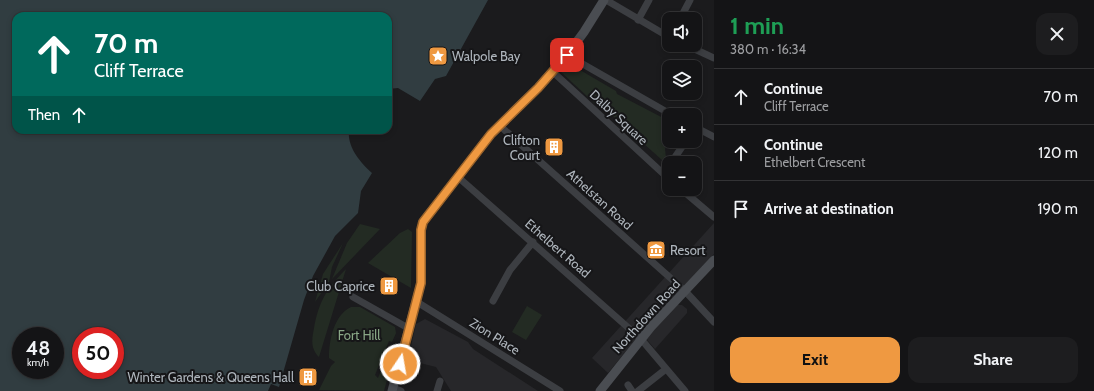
<!DOCTYPE html>
<meta charset="utf-8">
<style>
:root{--surface:#141416;--page:#1d1d1f;--text:#f1f3f6;--muted:#9d9ea1;--line:#333335;--accent:#ef9941}
body{margin:0;font-family:Cabin,sans-serif;background:var(--page);color:var(--text);height:100vh;display:flex;flex-direction:column;font-size:15px;white-space:nowrap}
*{box-sizing:border-box;margin:0}
p{font-size:13px;color:var(--muted)}
.icon{flex:none;width:22px;height:22px;fill:none;stroke:currentColor;stroke-width:2;stroke-linecap:round;stroke-linejoin:round}
.map{position:relative;flex:1;overflow:hidden}
.details{display:flex;flex-direction:column;background:var(--surface);width:380px}
.details>*{flex:none}
.hud{position:absolute;left:12px;top:12px;width:380px;height:122px;border-radius:12px;box-shadow:0 2px 6px #0003,0 0 0 1px var(--line);background:#00695c;color:#fff;overflow:hidden}
.controls{position:absolute;left:662px;top:12px;display:grid;gap:8px}
.controls a{display:grid;place-items:center;width:40px;height:40px;border-radius:8px;background:var(--surface);box-shadow:0 2px 6px #0003,0 0 0 1px var(--line);font-size:20px}
.speed{position:absolute;left:12px;top:327px;display:flex;gap:8px;font-size:20px;font-weight:700;text-align:center}
.speed>*{display:grid;place-content:center;width:52px;height:52px;border-radius:50%;background:var(--surface);box-shadow:0 2px 6px #0003,0 0 0 1px var(--line);line-height:1}
.speed small{font-size:10px;font-weight:400}
.speed .limit{border:6px solid #d22;background:#fff;color:#111}
.pin{position:absolute;display:grid;place-items:center;width:34px;height:34px;color:#fff;margin:-17px;border-radius:8px;box-shadow:0 2px 6px #0006}
.me{position:absolute;width:44px;margin:-22px;rotate:12deg;stroke-linejoin:round;filter:drop-shadow(0 0 3px #0008)}
.turn{display:flex;align-items:center;gap:14px;height:84px;padding:0 16px;font-size:18px}
.turn .icon{width:52px;height:52px;stroke-width:2.5}
.turn b{display:block;font-size:28px;line-height:34px}
.then{display:flex;align-items:center;height:38px;padding:0 16px;background:#0003;gap:8px;font-size:15px}
.round{display:grid;place-items:center;flex:none;width:42px;height:42px;border-radius:12px;background:var(--page)}
.headline{display:flex;align-items:center;justify-content:space-between;height:68px;padding:0 16px}
h1{font-size:24px;font-weight:700;line-height:30px;color:#1e9e55}
.action{display:flex;gap:8px;margin-top:auto;padding:8px 16px}
.action a{flex:1;height:46px;border-radius:12px;background:var(--accent);color:#111;font-size:16px;font-weight:700;line-height:46px;text-align:center}
.action a+a{background:var(--page);color:var(--text)}
ul{padding:0;list-style:none}
li{display:flex;align-items:center;gap:12px;height:56px;padding:0 16px;border-top:1px solid var(--line)}
li div{flex:1}
li b{display:block;font-size:15px}
li em{font-style:normal}
main{display:flex;flex:1;min-height:0}
.map>svg:first-child{display:block}
.built{fill:#27272a}
.green{fill:#232b23}
.water{fill:#313d41;fill-rule:evenodd}
.lines{fill:none;stroke-linecap:round;stroke-linejoin:round}
.street{stroke:#3c3e42;stroke-width:7}
.secondary{stroke:#4a4d52;stroke-width:9}
.route-casing{stroke:#9b632a;stroke-width:10}
.route{stroke:#ef9941;stroke-width:7}
.labels{text-anchor:middle;dominant-baseline:central;stroke-width:4;stroke-linejoin:round;paint-order:stroke}
.poi-label{font-size:13px;fill:#aeb5bc;stroke:#161618;text-anchor:end}
.street-label{font-size:13px;fill:#aeb5bc;stroke:#161618}
.park-label{font-size:13px;fill:#89a786;stroke:#161618}
</style>
<main>
<div class="map">
<svg width="714" height="391" viewBox="0 0 714 391">
<rect width="100%" height="100%" fill="#1b1b1d"/>
<!-- built -->
<path class="built" d="M714 223V254L672 299 679 305H682L687 309V313L655 349 641 333 608 373 592 358Z
M425 319 468 342 473 349 538 391H451L436 367 408 360 416 324Z"/>
<!-- green -->
<path class="green" d="M568 63 616 91 617 94 669 121V139L665 149 666 158 662 160 606 110 603 111 561 72Z
M360 224 380 229 332 279 347 243Z
M408 229 412 232 411 288 368 263 400 233Z
M343 243 332 267 329 282 315 302 323 274Z
M346 269 319 357C310 348 312 339 314 328 319 301 327 288 346 269Z
M527 306 542 315 526 340 512 332Z
M351 307H360L395 327 396 333 392 342 389 341 375 375 378 378 390 349 395 350 384 391 319 390 331 366 335 362 329 358C329 340 334 315 351 307Z"/>
<!-- water -->
<path class="water" d="M0 0H488L446 76 435 79 420 101 398 88 388 89V16H16V130H349C347 147 360 162 372 173L361 191 358 213 335 236 313 276 304 300 279 387 271 384 268 391H0ZM21 336H55V370H21ZM81 336H115V370H81Z"/>
<g class="lines">
<!-- street -->
<path class="street" d="M606 0 669 37
M680 19 690 0
M638 20 649 0
M686 45 714 58
M567 55 672 115
M553 72 669 179
M499 125 685 291 714 322
M695 127 714 137
M671 163 686 141
M458 177 641 339 685 391
M681 189 714 217
M353 297 408 328
M493 301 510 270 533 242
M417 302 560 391
M628 385 632 391
M393 388 401 391
M437 391 440 381
M638 391 666 369"/>
<!-- secondary -->
<path class="secondary" d="M392 391 421 283V230L423 222 491 134 538 88 567 55 584 32 604 0
M600 391 651 327 714 260"/>
</g>
<g class="lines">
<!-- route casing -->
<g class="route-casing">
<path id="route" d="M400 364 421 283V230L423 222 491 134 538 88 567 55"/>
</g>
<!-- route -->
<use href="#route" class="route"/>
</g>
<!-- icons -->
<defs>
<g id="sight-square" transform="scale(1)"><rect x="-9" y="-9" width="18" height="18" rx="4" fill="#ef9941" stroke="#161618"/><path d="M0-6L1.8-2.2L6-1.7L2.9 1.2L3.7 5.4L0 3.3L-3.7 5.4L-2.9 1.2L-6-1.7L-1.8-2.2Z" fill="#fff"/></g>
<g id="building-square" transform="scale(1)"><rect x="-9" y="-9" width="18" height="18" rx="4" fill="#ef9941" stroke="#161618"/><path d="M-4-6H4V6H1V3H-1V6H-4ZM-2.5-4.3h1.7v1.8h-1.7ZM.8-4.3h1.7v1.8H.8ZM-2.5-1h1.7V.8h-1.7ZM.8-1h1.7V.8H.8Z" fill="#fff"/></g>
<g id="museum-square" transform="scale(1)"><rect x="-9" y="-9" width="18" height="18" rx="4" fill="#ef9941" stroke="#161618"/><path d="M0-6L6-3V-2H-6V-3ZM-5-1h2V3h-2ZM-1-1h2V3h-2ZM3-1h2V3H3ZM-6 4H6V6H-6Z" fill="#fff"/></g>
</defs>
<g fill-rule="evenodd">
<use href="#sight-square" x="438" y="56"/>
<use href="#building-square" x="554" y="147"/>
<use href="#museum-square" x="656" y="250"/>
<use href="#building-square" x="389" y="286"/>
<use href="#building-square" x="308" y="377"/>
</g>
<g class="labels">
<!-- poi labels -->
<g class="poi-label">
<text x="452" y="56" text-anchor="start">Walpole Bay</text>
<text x="540" y="140">Clifton<tspan x="540" dy="15">Court</tspan></text>
<text x="670" y="250" text-anchor="start">Resort</text>
<text x="375" y="286">Club Caprice</text>
<text x="294" y="377">Winter Gardens &amp; Queens Hall</text>
</g>
<!-- street labels -->
<g class="street-label">
<text transform="translate(619 117) rotate(43)">Dalby Square</text>
<text transform="translate(600 199) rotate(42)">Athelstan Road</text>
<text transform="translate(558 248) rotate(41)">Ethelbert Road</text>
<text transform="translate(646 316) rotate(-48)">Northdown Road</text>
<text transform="translate(495 336) rotate(32)">Zion Place</text>
</g>
<!-- park labels -->
<g class="park-label">
<text x="359" y="335">Fort Hill</text>
</g>
</g>
</svg>
<div class="controls">
<a><svg class="icon" aria-label="sound" viewBox="0 0 24 24"><path d="M4 9h4l5-4v14l-5-4H4zM17 9q2 3 0 6"/></svg></a>
<a><svg class="icon" aria-label="layers" viewBox="0 0 24 24"><path d="M12 4l9 5-9 5-9-5zM3 14l9 5 9-5"/></svg></a>
<a>+</a>
<a>−</a>
</div>
<div class="speed"><div>48<small>km/h</small></div><div class="limit">50</div></div>
<div class="pin" style="left:567px;top:55px;background:#d93025"><svg class="icon" aria-label="arrive" viewBox="0 0 24 24"><path d="M6 21V4h12l-3 4 3 4H6"/></svg></div>
<svg class="me" style="left:400px;top:364px" viewBox="-20 -20 40 40"><circle r="17" fill="#ef9941" stroke="#fff" stroke-width="3"/><path d="M0-11L8 9 0 5-8 9z" fill="#fff"/></svg>
<div class="hud">
<div class="turn"><svg class="icon" aria-label="ahead" viewBox="0 0 24 24"><path d="M12 20V5M6 11l6-6 6 6"/></svg><div><b>70 m</b>Cliff Terrace</div></div>
<div class="then">Then<svg class="icon" aria-label="ahead" viewBox="0 0 24 24"><path d="M12 20V5M6 11l6-6 6 6"/></svg></div>
</div>
</div>
<section class="details">
<div class="headline"><div><h1>1 min</h1><p>380 m · 16:34</p></div><a class="round"><svg class="icon" aria-label="close" viewBox="0 0 24 24"><path d="M6 6l12 12M18 6L6 18"/></svg></a></div>
<ul>
<li><svg class="icon" aria-label="ahead" viewBox="0 0 24 24"><path d="M12 20V5M6 11l6-6 6 6"/></svg><div><b>Continue</b><p>Cliff Terrace</p></div><em>70 m</em></li>
<li><svg class="icon" aria-label="ahead" viewBox="0 0 24 24"><path d="M12 20V5M6 11l6-6 6 6"/></svg><div><b>Continue</b><p>Ethelbert Crescent</p></div><em>120 m</em></li>
<li><svg class="icon" aria-label="arrive" viewBox="0 0 24 24"><path d="M6 21V4h12l-3 4 3 4H6"/></svg><div><b>Arrive at destination</b></div><em>190 m</em></li>
</ul>
<div class="action"><a>Exit</a><a>Share</a></div>
</section>
</main>
